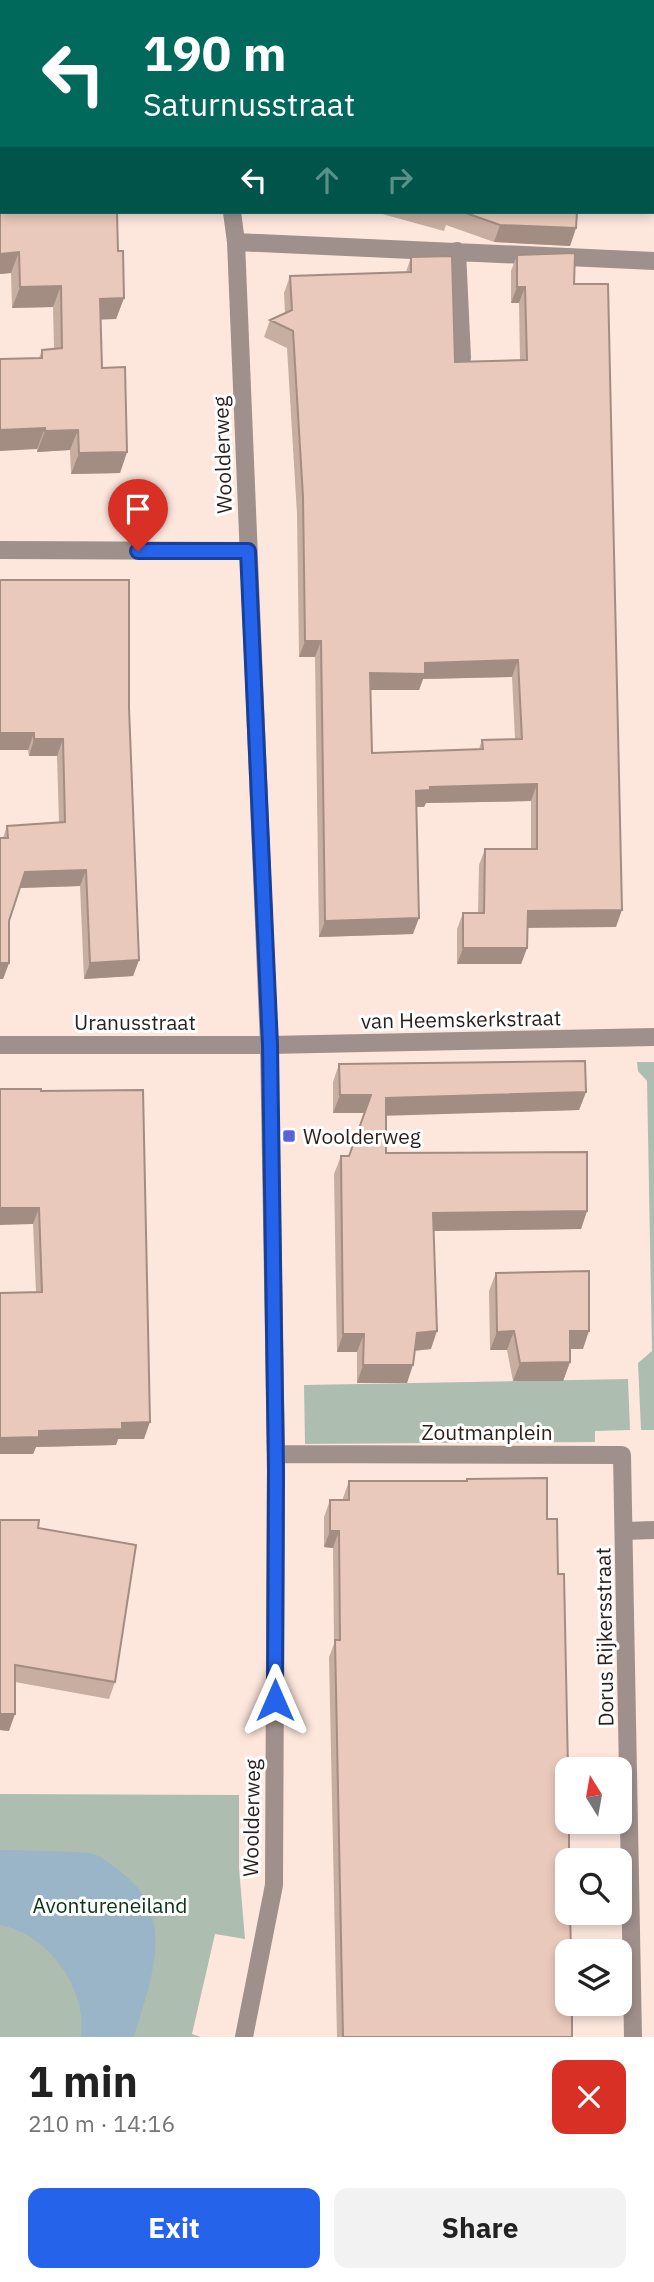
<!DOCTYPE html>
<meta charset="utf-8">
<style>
:root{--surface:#fff;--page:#f2f2f2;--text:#222;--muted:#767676;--accent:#2563eb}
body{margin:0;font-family:"IBM Plex Sans",sans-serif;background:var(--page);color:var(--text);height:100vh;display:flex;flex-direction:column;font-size:26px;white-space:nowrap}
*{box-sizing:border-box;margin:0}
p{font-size:23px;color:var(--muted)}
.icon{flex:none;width:38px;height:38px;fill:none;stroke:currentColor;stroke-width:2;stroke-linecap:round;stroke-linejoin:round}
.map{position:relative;height:2037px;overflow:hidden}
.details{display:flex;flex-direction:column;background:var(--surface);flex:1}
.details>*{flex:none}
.banner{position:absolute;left:0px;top:0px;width:654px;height:214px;box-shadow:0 4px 10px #0003;background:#00695c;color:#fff;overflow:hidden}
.needle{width:46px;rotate:349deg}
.tools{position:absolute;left:555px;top:1757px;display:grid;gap:14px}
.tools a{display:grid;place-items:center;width:77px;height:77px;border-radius:14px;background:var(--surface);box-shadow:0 4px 10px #0003;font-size:35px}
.pin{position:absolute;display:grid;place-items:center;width:60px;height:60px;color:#fff;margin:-72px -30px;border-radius:50% 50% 50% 0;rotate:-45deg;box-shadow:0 0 7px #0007}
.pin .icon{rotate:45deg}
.me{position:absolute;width:77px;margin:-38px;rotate:0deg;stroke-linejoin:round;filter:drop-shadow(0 0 5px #0008)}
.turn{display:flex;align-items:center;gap:24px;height:147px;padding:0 28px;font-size:32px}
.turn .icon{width:91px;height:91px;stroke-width:2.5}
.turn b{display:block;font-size:49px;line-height:60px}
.lanes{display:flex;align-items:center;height:66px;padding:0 28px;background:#0003;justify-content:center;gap:35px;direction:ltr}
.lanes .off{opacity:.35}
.round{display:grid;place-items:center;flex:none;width:74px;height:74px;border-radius:14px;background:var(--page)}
.summary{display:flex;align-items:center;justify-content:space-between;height:119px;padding:0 28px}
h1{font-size:42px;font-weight:700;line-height:52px}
.cta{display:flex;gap:14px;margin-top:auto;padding:14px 28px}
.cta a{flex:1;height:80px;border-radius:14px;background:var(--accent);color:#fff;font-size:28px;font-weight:700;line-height:80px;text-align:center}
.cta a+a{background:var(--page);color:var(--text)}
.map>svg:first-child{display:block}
.green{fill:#adbeb0}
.water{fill:#9ab4c8}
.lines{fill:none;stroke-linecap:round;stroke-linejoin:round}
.service{stroke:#9f908c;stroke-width:18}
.minor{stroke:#9f908c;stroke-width:18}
.wall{fill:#c8ada1;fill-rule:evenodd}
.shaded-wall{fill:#a38d83}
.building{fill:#e9c9bb;stroke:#a38d83;stroke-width:2;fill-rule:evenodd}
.route-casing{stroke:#184099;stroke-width:18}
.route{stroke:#2563eb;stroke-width:12}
.poi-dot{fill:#5863da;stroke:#fff;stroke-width:2.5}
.labels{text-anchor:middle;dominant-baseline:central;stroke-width:6;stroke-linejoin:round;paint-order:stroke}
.street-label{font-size:21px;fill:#2c1f19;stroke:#fff}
.poi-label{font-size:21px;fill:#2c1f19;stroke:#fff;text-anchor:start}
.park-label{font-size:21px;fill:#093517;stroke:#fff}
</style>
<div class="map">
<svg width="654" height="2037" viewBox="0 0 654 2037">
<rect width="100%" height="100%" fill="#fde7dd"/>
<!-- green -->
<path class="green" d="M637 1062H654V1430H641L638 1363 652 1351 647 1081 638 1071Z
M628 1379 630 1430 595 1431V1442L305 1444 304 1385Z
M0 1794 239 1795V1868L245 1939 215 1934 192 2034 201 2037H0Z"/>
<!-- water -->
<path class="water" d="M0 1850C25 1850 50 1851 75 1852 82 1853 91 1852 96 1855 104 1858 111 1865 118 1870 179 1913 151 1979 134 2037H81C81 2030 82 2022 81 2015 76 1974 41 1932 0 1925Z"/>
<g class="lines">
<!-- service -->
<path class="service" d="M236 242 654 261
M457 251 462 358"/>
<!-- minor -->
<path class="minor" d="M190 0V2
M330 2V0
M232 212 236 242 269 1045 276 1454 274 1885 244 2037
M0 550 248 551
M0 1045H269L654 1037
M276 1454 622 1455 633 2037
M625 1531 654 1530"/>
</g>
<!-- wall -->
<path class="wall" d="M0 0 118 251 124 298 116 319H100L102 368 127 452 120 473 71 474 70 450 37 452 39 358 42 350 54 349 53 307 12 308 11 273 0 274Z
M645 0H654V31L653 30V2H645Z
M375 212H577L576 228 570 246 494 242 446 225 444 231Z
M517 255 574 284 616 927H528L527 948 521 964H457V929L463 913H478L479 865 485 849H531V801L426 803 424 807H416L413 934 319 937 315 657H299L297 514 287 348 264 337 270 320 285 314 284 293 290 276 406 272 411 257 455 362 520 360 519 303H511V271ZM512 677 515 739 482 740 479 749 372 753 370 690H419L423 679Z
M0 580 129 708 139 960 133 976 84 979 80 886 20 888 9 921V963L3 979V838L7 826 59 823 57 756H29L28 750H0Z
M339 1064 586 1092 579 1110 386 1115V1153L587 1211 581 1229 433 1231 431 1349 415 1351 407 1383H357V1352H337L334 1174 341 1156H349L364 1113H333V1082Z
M0 1089 144 1439H118L116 1445 36 1447 33 1454H0V1293L36 1292 33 1224Z
M496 1273 583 1349H570V1362L563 1381H513L507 1350H490L489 1291Z
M467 1479 547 1519 558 1574 572 2037H337L329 1657 334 1644 333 1548 324 1547V1517L330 1500H343V1498L349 1481H466Z
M0 1520 38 1528 115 1682 109 1699 15 1682 9 1731 0 1730Z"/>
<!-- shaded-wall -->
<path class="shaded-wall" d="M223 0H235L234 2H223Z
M420 0H455L454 2H409Z
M500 225 576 228 570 246 494 242Z
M19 252 11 273 0 274V254Z
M61 286 53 307 12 308 20 287Z
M517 287H525L519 303H511Z
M124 298 116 319 92 320 100 299Z
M45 428 37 449 0 451V430Z
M78 430 70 450 37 452 45 431Z
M127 452 120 473 71 474 79 453Z
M305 641H321L315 657H299Z
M518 660 512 677 423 679 419 690H364L370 673 425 663Z
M0 733H34L28 750H0Z
M34 739H63L57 756H29Z
M537 784 531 801 426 803 424 807H410L416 791 430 787Z
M86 870 80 886 19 888 25 872Z
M622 910 616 927 522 928 528 911Z
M419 918 413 934 319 937 325 921Z
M463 948H527L521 964H457Z
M139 960 133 976 84 979 90 963Z
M0 963H9L3 979H0Z
M586 1092 579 1110 379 1116 386 1098Z
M340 1095H371L365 1113H333Z
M0 1208H39L33 1224 0 1225Z
M587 1211 581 1229 426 1231 433 1213Z
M437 1331 431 1349 410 1351 417 1333Z
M514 1331 507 1350H490L497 1332Z
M570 1331H589L583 1349H564Z
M343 1334H364L357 1352H337Z
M570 1362 563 1381H513L520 1363Z
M363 1365H413L407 1383H357Z
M150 1422 144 1439H118L116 1445 36 1447 33 1454H0V1438L39 1431 122 1423Z
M330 1531H339L333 1548 324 1547Z
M0 1714H15L9 1731 0 1730Z"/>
<!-- building -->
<path class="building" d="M0 0H109L110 2H2V212H117L118 251H123L124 298 100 299 102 368 125 367 127 452 79 453 78 430 45 431V428L0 430V359L42 358V350L62 348 61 286 20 287 19 252 0 254Z
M239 0H291L290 2H239Z
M380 0H420L409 2H380Z
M648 0H654V11H653V2H648Z
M463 212H577L576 228 500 225Z
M575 253 574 284H608L622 910 528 911 527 948H463V913H484L485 849H537V784L430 787V790L416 791 419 918 325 921 321 641H305L303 497 293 331 270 320 292 310 290 276 411 272V257L452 256 455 362 527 360 525 287H517V255ZM518 660 522 739 482 740 483 749 372 753 370 673 425 674V663Z
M0 580H129V708L139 960 90 963 86 870 25 872 9 921V963H0V838H8L7 826 65 822 63 739H34V733H0Z
M585 1061 586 1092 386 1098V1153L587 1152V1211L433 1213 437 1331 417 1333 413 1365H363L364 1334H343L341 1156H349L371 1095H340L339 1064Z
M0 1089H41V1091L143 1090 150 1422 122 1423V1429L39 1431V1437L0 1438V1293L42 1292 39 1208H0Z
M589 1271V1331H570V1362L520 1363 514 1331 497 1332 496 1273Z
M547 1478V1519H557L558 1574H564L568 1769 567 1822H569V1860H567V1913H570L571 1951H567V2004H572V2037H343L335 1640H340L339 1531H330V1500H349V1481H467V1479Z
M0 1520H39L38 1528 136 1545 115 1682 15 1665V1714H0Z"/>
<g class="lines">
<!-- route casing -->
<g class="route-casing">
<path id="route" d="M138 551H248L270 1045 276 1471 275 1700"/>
</g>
<!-- route -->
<use href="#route" class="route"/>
</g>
<!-- markers -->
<rect class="poi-dot" x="282" y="1129" width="14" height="14" rx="3.5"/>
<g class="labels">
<!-- street labels -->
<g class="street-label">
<text transform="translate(222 455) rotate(-92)">Woolderweg</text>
<text transform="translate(461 1019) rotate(-1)">van Heemskerkstraat</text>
<text x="135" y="1022">Uranusstraat</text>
<text x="487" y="1432">Zoutmanplein</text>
<text transform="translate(604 1637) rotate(-91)">Dorus Rijkersstraat</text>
<text transform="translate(251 1818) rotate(-89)">Woolderweg</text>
</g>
<!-- poi labels -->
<g class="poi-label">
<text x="303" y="1136">Woolderweg</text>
</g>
<!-- park labels -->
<g class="park-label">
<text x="110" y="1905">Avontureneiland</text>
</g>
</g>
</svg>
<div class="tools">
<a><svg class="needle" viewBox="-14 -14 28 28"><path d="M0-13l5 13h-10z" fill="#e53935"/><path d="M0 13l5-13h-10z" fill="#767676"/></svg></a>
<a><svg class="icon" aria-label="search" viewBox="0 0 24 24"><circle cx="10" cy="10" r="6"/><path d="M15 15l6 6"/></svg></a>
<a><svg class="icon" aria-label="layers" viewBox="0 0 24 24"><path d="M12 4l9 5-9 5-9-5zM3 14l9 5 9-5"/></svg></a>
</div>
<div class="pin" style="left:138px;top:551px;background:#d93025"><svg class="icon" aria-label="arrive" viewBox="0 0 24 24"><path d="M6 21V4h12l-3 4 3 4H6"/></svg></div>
<svg class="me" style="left:275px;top:1700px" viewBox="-20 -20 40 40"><path d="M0-17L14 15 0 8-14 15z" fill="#2563eb" stroke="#fff" stroke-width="4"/></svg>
<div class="banner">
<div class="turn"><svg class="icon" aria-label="left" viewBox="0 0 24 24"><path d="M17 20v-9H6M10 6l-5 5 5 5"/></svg><div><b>190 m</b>Saturnusstraat</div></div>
<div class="lanes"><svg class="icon" aria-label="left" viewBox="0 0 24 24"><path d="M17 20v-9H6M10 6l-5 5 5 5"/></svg><svg class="icon off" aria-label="ahead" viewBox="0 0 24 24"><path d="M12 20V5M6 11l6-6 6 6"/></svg><svg class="icon off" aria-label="right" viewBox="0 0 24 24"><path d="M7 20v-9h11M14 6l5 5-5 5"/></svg></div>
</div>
</div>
<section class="details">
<div class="summary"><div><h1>1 min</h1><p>210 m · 14:16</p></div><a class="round" style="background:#d93025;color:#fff"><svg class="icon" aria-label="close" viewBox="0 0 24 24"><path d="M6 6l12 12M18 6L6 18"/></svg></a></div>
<div class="cta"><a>Exit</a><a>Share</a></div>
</section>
